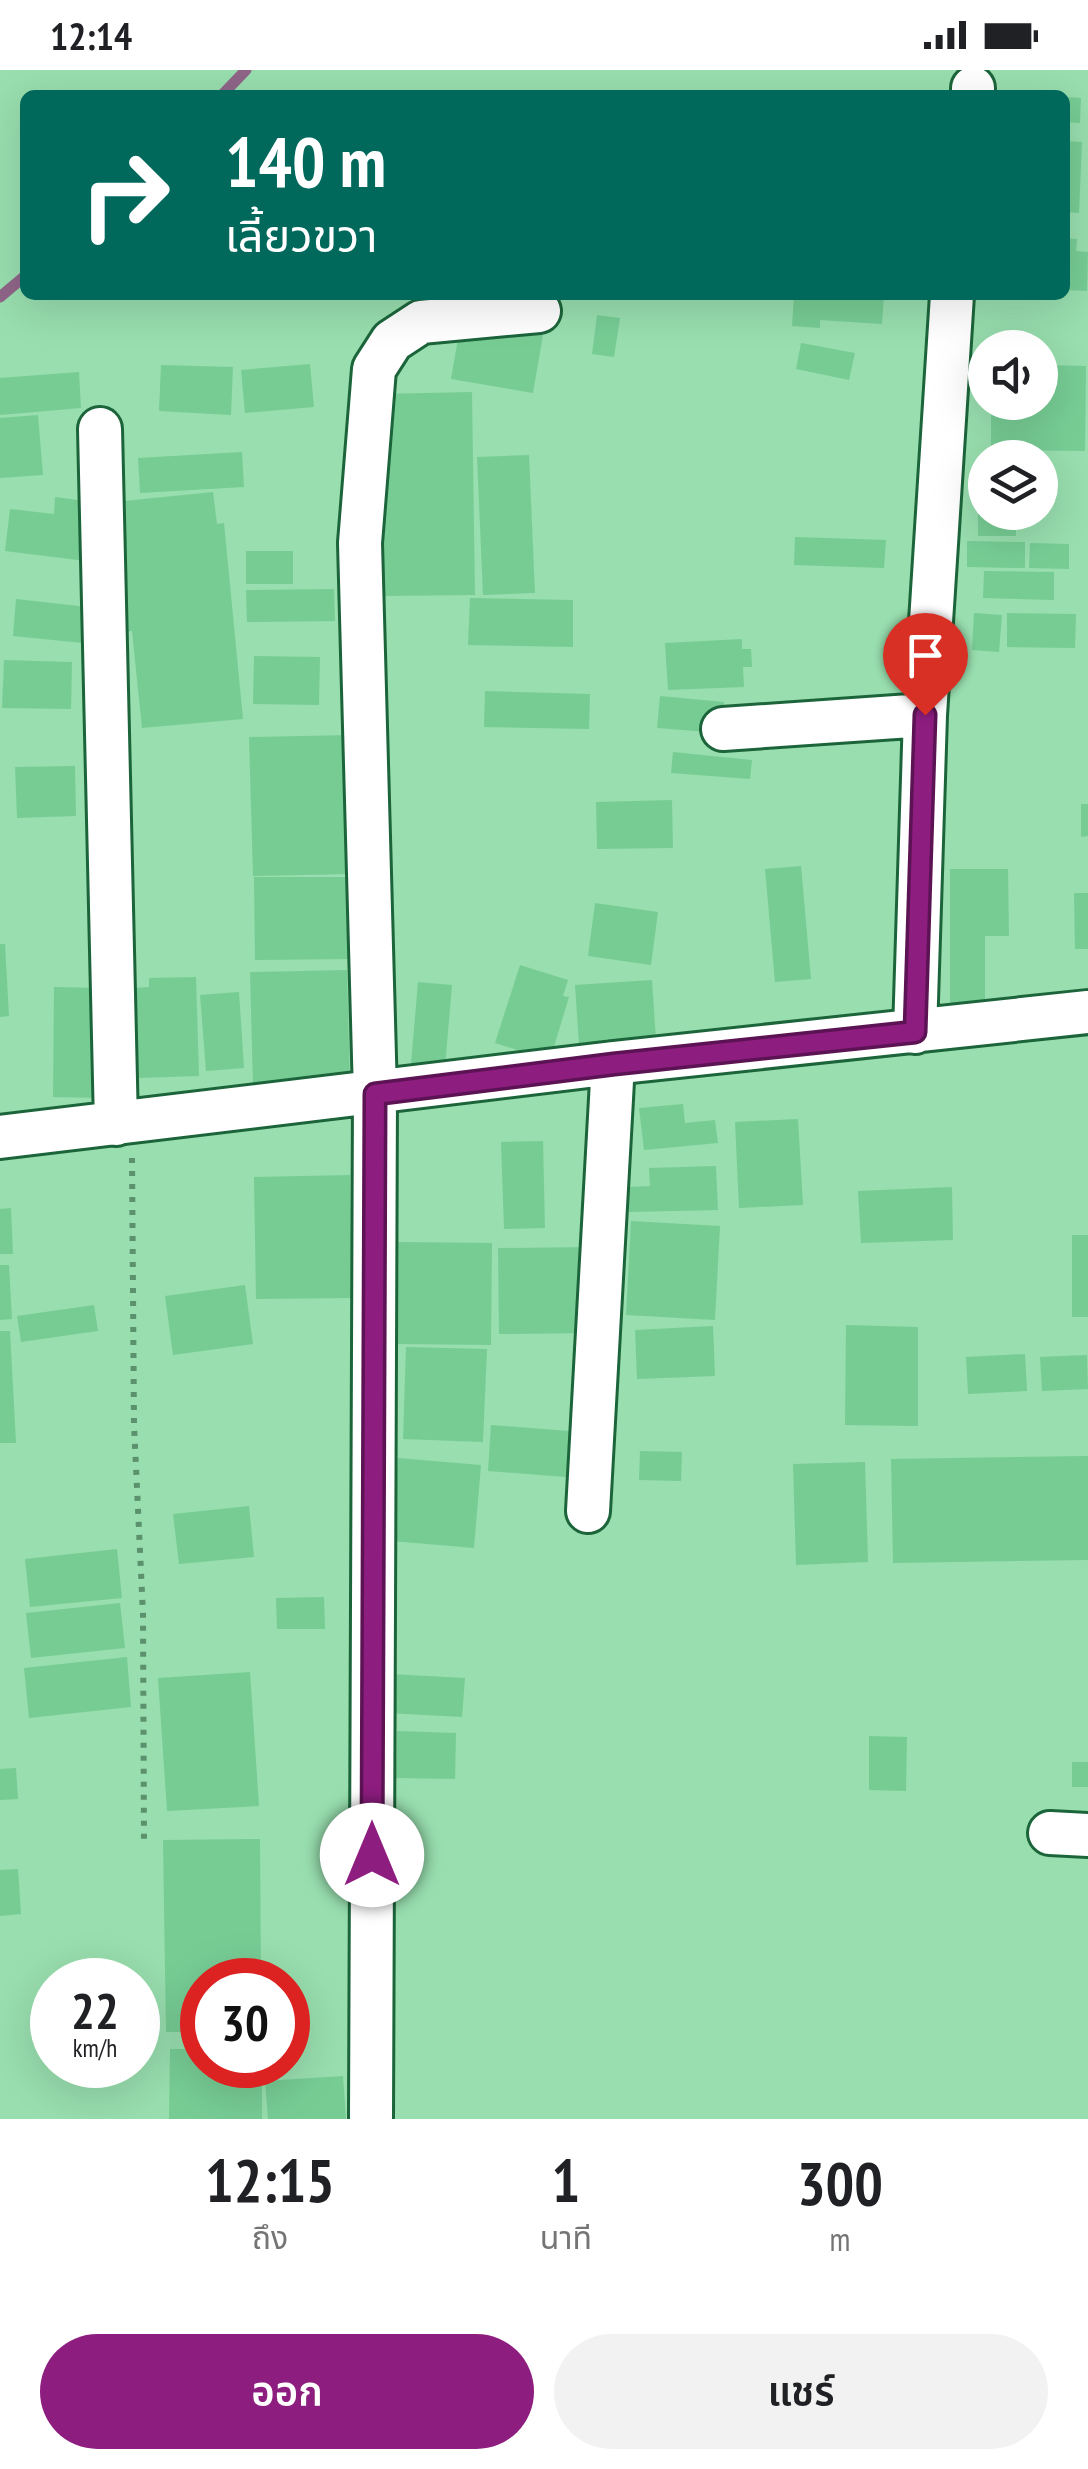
<!DOCTYPE html>
<html lang="th">
<meta charset="utf-8">
<style>
:root{--surface:#fff;--page:#f2f2f2;--text:#202124;--muted:#757577;--accent:#8d1d7f}
body{margin:0;font-family:"PT Sans Narrow","Noto Sans Thai",sans-serif;background:var(--page);color:var(--text);height:100vh;display:flex;flex-direction:column;font-size:38px;white-space:nowrap}
*{box-sizing:border-box;margin:0}
p{font-size:32px;color:var(--muted)}
.icon{flex:none;width:55px;height:55px;fill:none;stroke:currentColor;stroke-width:2;stroke-linecap:round;stroke-linejoin:round}
.map{position:relative;height:2049px;overflow:hidden}
.side{display:flex;flex-direction:column;background:var(--surface);flex:1}
.side>*{flex:none}
.top-card{position:absolute;left:20px;top:20px;width:1050px;height:210px;border-radius:15px;box-shadow:0 10px 40px #0002;background:#00695c;color:#fff;overflow:hidden}
.controls{position:absolute;left:968px;top:260px;display:grid;gap:20px}
.controls a{display:grid;place-items:center;width:90px;height:90px;border-radius:50%;background:var(--surface);box-shadow:0 10px 40px #0002;font-size:50px}
.speed{position:absolute;left:30px;top:1888px;display:flex;gap:20px;font-size:50px;font-weight:700;text-align:center}
.speed>*{display:grid;place-content:center;width:130px;height:130px;border-radius:50%;background:var(--surface);box-shadow:0 10px 40px #0002;line-height:1}
.speed small{font-size:25px;font-weight:400}
.speed .limit{border:15px solid #d22;background:#fff;color:#111}
.pin{position:absolute;display:grid;place-items:center;width:85px;height:85px;color:#fff;margin:-102px -42px;border-radius:50% 50% 50% 0;rotate:-45deg;box-shadow:0 0 10px #0007}
.pin .icon{rotate:45deg}
.me{position:absolute;width:110px;margin:-55px;rotate:0deg;stroke-linejoin:round;filter:drop-shadow(0 0 8px #0008)}
.turn{display:flex;align-items:center;gap:35px;height:210px;padding:0 40px;font-size:45px}
.turn .icon{width:130px;height:130px;stroke-width:2.5}
.turn b{display:block;font-size:70px;line-height:85px}
.eta{display:flex;justify-content:space-evenly;align-items:center;height:170px;text-align:center}
.eta b{font-size:60px;font-weight:600;line-height:70px}
.primary-button{display:flex;gap:20px;margin-top:auto;padding:20px 40px}
.primary-button a{flex:1;height:115px;border-radius:60px;background:var(--accent);color:#fff;font-size:40px;font-weight:600;line-height:115px;text-align:center}
.primary-button a+a{background:var(--page);color:var(--text)}
.status{display:flex;justify-content:space-between;align-items:center;height:70px;padding:0 50px;background:var(--surface);direction:ltr}
.status svg{height:28px;fill:currentColor}
.map>svg:first-child{display:block}
.lines{fill:none;stroke-linecap:round;stroke-linejoin:round}
.stream{stroke:#8f6588;stroke-width:11}
.building{fill:#77cc94}
.minor-casing{stroke:#1c653b;stroke-width:48}
.path{stroke:#5c916d;stroke-width:6;stroke-dasharray:5 8;stroke-linecap:butt}
.minor{stroke:#fff;stroke-width:42}
.route-casing{stroke:#5c1353;stroke-width:25}
.route{stroke:#8d1d7f;stroke-width:18}
</style>
<div class="status"><b>12:14</b><svg viewBox="0 0 49 12"><path d="M0 12V9h3v3zM5 12V6h3v6zM10 12V3h3v9zM15 12V0h3v12zM26 1h20v11H26zM47 4h2v5h-2z"/></svg></div>
<div class="map">
<svg width="1088" height="2049" viewBox="0 0 1088 2049">
<rect width="100%" height="100%" fill="#98deae"/>
<g class="lines">
<!-- stream -->
<path class="stream" d="M222 25 246 0
M0 227 25 206"/>
</g>
<!-- building -->
<path class="building" d="M1065 27 1081 28 1080 53 1065 52Z
M1065 71 1082 72 1079 143 1065 142Z
M1065 168 1077 169 1076 181 1088 182 1087 221 1065 220Z
M794 225H884L882 254 820 250V258L792 256Z
M597 245 620 248 614 287 592 284Z
M461 251 543 265 533 323 451 309Z
M801 273 855 283 849 310 796 299Z
M310 294 314 337 245 343 241 300Z
M161 295 233 297 231 345 159 341Z
M1040 295 1086 296 1085 381 991 380V332H1040Z
M79 302 81 338 0 345V308Z
M472 322 475 525 384 526 380 324Z
M38 345 43 405 0 408V348Z
M242 382 244 417 140 423 138 388Z
M529 385 535 523 483 525 477 387Z
M978 421H985V442H1016V466H978Z
M213 422 217 454 224 453 243 649 142 658 132 561 124 562 114 432Z
M55 427 93 432 86 491 5 481 10 439 54 444Z
M795 467 886 470 884 498 794 495Z
M967 471 1025 472V498L967 497Z
M1030 473 1069 474V499L1029 498Z
M246 481H293V514H246Z
M984 501 1054 502V530L983 528Z
M334 519 335 551 247 552 246 520Z
M470 528 573 530V577L468 575Z
M16 529 97 538 93 574 13 566Z
M974 543 1002 545 999 582 972 580Z
M1007 543 1076 544 1075 578 1007 577Z
M742 569V579H751L752 597H743L744 617 668 620 665 573Z
M254 586 320 587 319 635 253 634Z
M4 590 72 592 71 639 2 638Z
M485 621 590 624 589 659 484 657Z
M660 626 724 632 721 663 657 658Z
M350 665 353 804 253 806 249 667Z
M673 682 752 690 750 709 671 703Z
M75 696 76 746 17 748 15 697Z
M672 730 673 778 597 779 596 732Z
M1081 734H1088V766L1081 767Z
M801 796 811 909 775 912 765 799Z
M950 799H1008L1009 866H985V934H950Z
M254 807H353L354 889 255 890Z
M1074 823H1088V879H1075Z
M595 833 658 842 651 895 588 886Z
M0 874H5L9 946 0 947Z
M520 895 568 910 563 926 569 927 550 990 495 973Z
M347 900 350 1013 253 1016 250 902Z
M196 907 199 1006 138 1008 136 918 149 917V908Z
M652 910 656 970 579 975 575 915Z
M418 912 452 915 445 997 411 994Z
M54 917 102 918 101 1028 53 1027Z
M239 922 244 998 206 1001 200 925Z
M683 1034 685 1053 715 1050 718 1073 644 1080 639 1038Z
M798 1049 803 1135 739 1138 735 1052Z
M543 1071 545 1158 504 1159 501 1072Z
M716 1096 718 1140 629 1142 628 1117 650 1116 649 1098Z
M350 1105 352 1228 256 1229 254 1107Z
M952 1117 953 1170 861 1173 858 1121Z
M11 1138 13 1184H0V1139Z
M631 1151 720 1156 715 1250 626 1245Z
M1072 1165H1088V1247H1072Z
M397 1172 492 1173 491 1275 397 1274Z
M592 1177 594 1263 499 1264 498 1178Z
M0 1195H9L12 1249 0 1250Z
M245 1215 253 1274 173 1285 165 1226Z
M94 1235 98 1261 21 1272 17 1246Z
M846 1255 918 1257V1356L845 1355Z
M713 1256 715 1306 637 1309 635 1260Z
M0 1261H10L16 1373H0Z
M406 1277 487 1279 483 1372 403 1369Z
M1025 1284 1027 1321 968 1324 966 1287Z
M1087 1285 1088 1319 1042 1321 1040 1287Z
M491 1355 582 1362 579 1408 488 1401Z
M640 1381 682 1382 681 1411 639 1410Z
M1088 1386V1490L893 1493 891 1389Z
M398 1388 481 1395 474 1478 391 1471Z
M865 1392 868 1492 796 1495 793 1394Z
M249 1436 254 1487 179 1494 173 1444Z
M117 1479 122 1528 30 1537 25 1489Z
M324 1527 325 1559H277L276 1528Z
M120 1533 125 1578 31 1588 26 1543Z
M127 1587 131 1637 29 1648 24 1598Z
M250 1602 259 1736 167 1741 158 1608Z
M390 1604 465 1608 462 1647 387 1643Z
M397 1661 456 1663 455 1709 396 1708Z
M869 1666 907 1667 906 1721 869 1720Z
M1072 1692H1088V1717H1072Z
M16 1698 18 1729 0 1730V1699Z
M260 1769 261 1910H202V1962H166L163 1770Z
M18 1799 21 1844 0 1846V1800Z
M170 1979H202V1995H262V2049H169Z
M343 2006 346 2049H268L265 2011Z"/>
<g class="lines">
<!-- minor casing -->
<g class="minor-casing">
<path id="minor" d="M973 25V18
M100 359 116 1054
M723 659 925 645
M915 962 925 645 952 225
M0 1067 613 993 1088 942
M588 1441 613 993
M1050 1763 1088 1765
M371 2047 375 1024 360 473 374 299 392 271 421 252 539 241"/>
</g>
<!-- path -->
<path class="path" d="M132 1088 134 1355 143 1544 144 1773"/>
<!-- minor -->
<use href="#minor" class="minor"/>
</g>
<g class="lines">
<!-- route casing -->
<g class="route-casing">
<path id="route" d="M372 1785 375 1024 614 994 915 962 925 645"/>
</g>
<!-- route -->
<use href="#route" class="route"/>
</g>
</svg>
<div class="controls">
<a><svg class="icon" aria-label="sound" viewBox="0 0 24 24"><path d="M4 9h4l5-4v14l-5-4H4zM17 9q2 3 0 6"/></svg></a>
<a><svg class="icon" aria-label="layers" viewBox="0 0 24 24"><path d="M12 4l9 5-9 5-9-5zM3 14l9 5 9-5"/></svg></a>
</div>
<div class="speed"><div>22<small>km/h</small></div><div class="limit">30</div></div>
<div class="pin" style="left:925px;top:645px;background:#d93025"><svg class="icon" aria-label="arrive" viewBox="0 0 24 24"><path d="M6 21V4h12l-3 4 3 4H6"/></svg></div>
<svg class="me" style="left:372px;top:1785px" viewBox="-20 -20 40 40"><circle r="19" fill="#fff"/><path d="M0-13L10 11 0 6-10 11z" fill="#8d1d7f"/></svg>
<div class="top-card">
<div class="turn"><svg class="icon" aria-label="right" viewBox="0 0 24 24"><path d="M7 20v-9h11M14 6l5 5-5 5"/></svg><div><b>140 m</b>เลี้ยวขวา</div></div>
</div>
</div>
<section class="side">
<div class="eta">
<div><b>12:15</b><p>ถึง</p></div>
<div><b>1</b><p>นาที</p></div>
<div><b>300</b><p>m</p></div>
</div>
<div class="primary-button"><a>ออก</a><a>แชร์</a></div>
</section>
